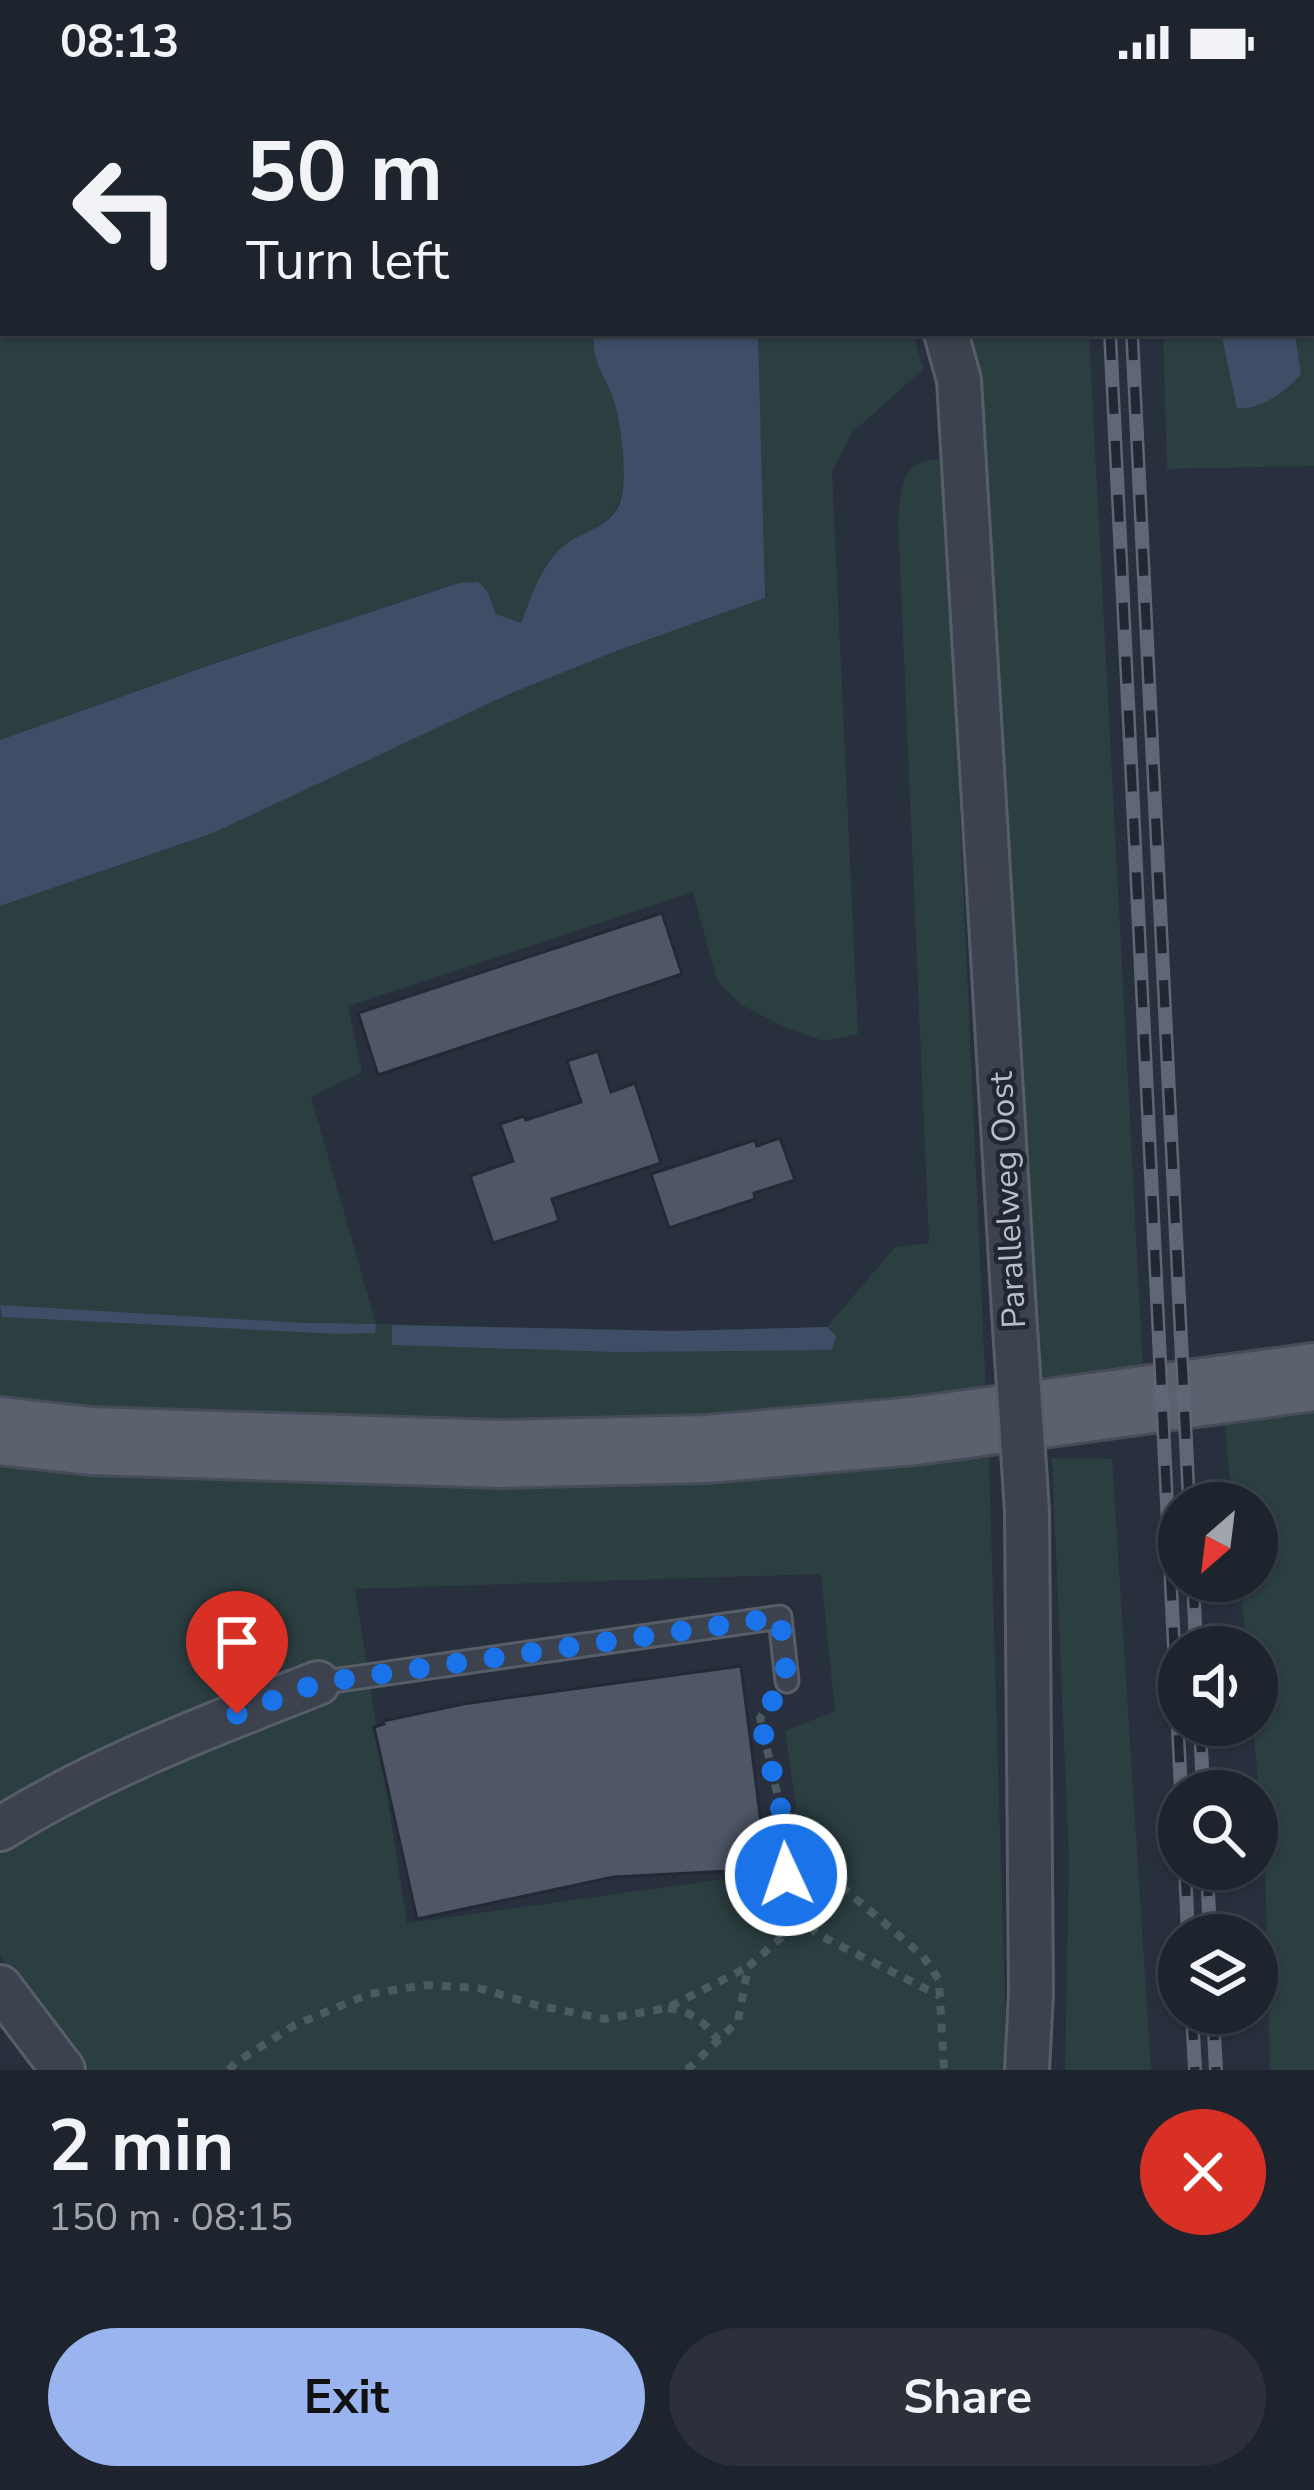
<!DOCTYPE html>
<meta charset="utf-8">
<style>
:root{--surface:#1e242e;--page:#2b303a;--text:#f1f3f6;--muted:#a1a4aa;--line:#3c414a;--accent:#99b4ee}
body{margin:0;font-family:"Nunito Sans",sans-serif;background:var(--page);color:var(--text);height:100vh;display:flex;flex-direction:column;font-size:45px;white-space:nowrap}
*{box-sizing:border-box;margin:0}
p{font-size:39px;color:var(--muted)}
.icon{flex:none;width:66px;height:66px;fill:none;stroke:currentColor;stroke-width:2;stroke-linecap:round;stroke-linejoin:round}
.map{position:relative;height:1986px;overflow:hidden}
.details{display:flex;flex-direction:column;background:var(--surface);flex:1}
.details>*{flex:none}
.guide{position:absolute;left:0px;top:0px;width:1314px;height:252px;box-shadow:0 3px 9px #0004,0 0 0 3px var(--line);background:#1e242e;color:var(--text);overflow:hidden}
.needle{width:78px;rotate:208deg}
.buttons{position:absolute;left:1158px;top:1398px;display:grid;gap:24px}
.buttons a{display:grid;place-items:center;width:120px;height:120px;border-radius:50%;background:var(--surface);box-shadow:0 3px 9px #0004,0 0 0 3px var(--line);font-size:60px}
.pin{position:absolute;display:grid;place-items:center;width:102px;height:102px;color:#fff;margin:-123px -51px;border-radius:50% 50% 50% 0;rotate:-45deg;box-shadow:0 0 12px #0007}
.pin .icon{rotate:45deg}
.me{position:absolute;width:132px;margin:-66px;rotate:357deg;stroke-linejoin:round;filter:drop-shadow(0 0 9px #0008)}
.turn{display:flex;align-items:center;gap:42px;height:252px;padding:0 48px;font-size:54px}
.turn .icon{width:156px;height:156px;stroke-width:2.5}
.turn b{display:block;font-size:84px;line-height:102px}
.round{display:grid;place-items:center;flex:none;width:126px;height:126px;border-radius:63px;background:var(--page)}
.head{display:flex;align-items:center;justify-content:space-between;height:204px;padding:0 48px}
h1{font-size:72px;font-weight:700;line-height:90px}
.cta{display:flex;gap:24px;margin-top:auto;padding:24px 48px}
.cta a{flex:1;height:138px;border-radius:72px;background:var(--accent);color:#111;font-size:48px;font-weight:700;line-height:138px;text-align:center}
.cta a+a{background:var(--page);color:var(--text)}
.status{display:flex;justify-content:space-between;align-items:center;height:84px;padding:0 60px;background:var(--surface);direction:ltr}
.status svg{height:33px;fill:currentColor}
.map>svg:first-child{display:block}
.green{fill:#2b3e40;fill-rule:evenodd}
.water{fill:#404d66}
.building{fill:#4f5767;stroke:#232a36;stroke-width:3}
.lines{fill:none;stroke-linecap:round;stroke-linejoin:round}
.lane-casing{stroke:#575e69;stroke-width:27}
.street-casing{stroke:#575e69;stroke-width:48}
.primary-casing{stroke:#464c58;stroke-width:72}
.path{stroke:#4b5a5e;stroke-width:8;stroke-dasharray:9 9;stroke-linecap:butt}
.lane{stroke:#3c434f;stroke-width:21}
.street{stroke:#3c434f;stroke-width:42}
.primary{stroke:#5b626e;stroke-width:66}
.rail-casing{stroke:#5f6675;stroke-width:14}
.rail{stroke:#212834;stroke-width:9;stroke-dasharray:27;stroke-linecap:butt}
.street-bridge-casing{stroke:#575e69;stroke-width:48;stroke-linecap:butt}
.street-bridge{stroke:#3c434f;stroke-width:42}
.route{stroke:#1a73e8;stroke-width:21;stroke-dasharray:0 37.8}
.labels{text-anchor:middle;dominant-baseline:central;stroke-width:9;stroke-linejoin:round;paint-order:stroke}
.street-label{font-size:33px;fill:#b9bec9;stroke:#212834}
</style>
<div class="status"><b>08:13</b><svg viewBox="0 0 49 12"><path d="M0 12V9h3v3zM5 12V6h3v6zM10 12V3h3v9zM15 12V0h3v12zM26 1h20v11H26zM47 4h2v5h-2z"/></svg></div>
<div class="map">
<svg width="1314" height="1986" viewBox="0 0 1314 1986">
<rect width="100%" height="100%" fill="#28303e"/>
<!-- green -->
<path class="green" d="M0 0H374L376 3H3V249H594C593 277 602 286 612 311 621 334 629 398 618 421 607 446 578 448 560 465 539 486 532 513 521 539L496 530 487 507 459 499 213 580 0 656Z
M1276 0H1314V382L1167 385 1163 249H1221L1238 324 1301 290 1295 249H1311V3H1275Z
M758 249H913L923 285 853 348 832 387 858 950 824 957 786 944 742 921 717 897 693 808 348 922 362 988 311 1013 376 1240 672 1247 827 1243 895 1163 929 1159 898 436C903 398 899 376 944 375L986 1310C874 1319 762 1331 649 1334 432 1340 216 1328 0 1317V822L212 749 507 611 619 566 764 514Z
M969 249H1089L1143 1285 1027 1306 980 301Z
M1314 1324V1986H1270L1265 1778 1253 1641H1257V1563H1246L1240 1497H1257V1419H1232L1224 1331Z
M0 1374 693 1396 989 1374 1007 1986H89L0 1872ZM821 1490 835 1627 785 1647 796 1722 782 1787 407 1839 355 1505Z
M1052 1374 1112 1375 1151 1986H1065L1069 1776Z"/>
<!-- water -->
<path class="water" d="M594 249H758L765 514 619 566 507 611 213 749 0 822V656L213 580 459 499 478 498 487 507 496 530 521 539C532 512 539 486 560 465 578 447 608 446 619 421 629 398 621 334 612 311 602 286 592 277 594 249Z
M1221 249H1295L1301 290C1287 307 1259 327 1237 324Z
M0 1221 304 1239 376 1240 375 1249 340 1250 2 1233Z
M392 1241 672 1247 827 1243 836 1252 832 1266 617 1268 392 1261Z"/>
<!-- building -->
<path class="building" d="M662 829 682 890 378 991 358 929Z
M598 967 611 1008 635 999 661 1079 552 1115 559 1137 493 1159 470 1092 513 1077 500 1040 524 1032 526 1036 581 1018 567 977Z
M780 1054 795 1096 754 1109 755 1115 669 1144 651 1090 755 1056 757 1062Z
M741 1582 767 1785 613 1793 417 1835 374 1643 384 1640 383 1637 463 1620Z"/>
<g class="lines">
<!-- lane casing -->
<g class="lane-casing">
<path id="lane" d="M318 1599 780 1533 787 1597"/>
</g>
<!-- street casing -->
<g class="street-casing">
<path id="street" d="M879 0 880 3
M946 249 959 296 1014 1228
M1027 1428 1031 1910 1027 1986
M0 1745C100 1683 209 1642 318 1599
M0 1903 63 1986"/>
</g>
<!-- primary casing -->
<g class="primary-casing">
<path id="primary" d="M0 1347 91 1357 502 1370 707 1365 915 1347 1314 1293"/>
</g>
<!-- path -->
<path class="path" d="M773 1616 760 1634 785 1744 841 1802 923 1872 939 1896 944 1986
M785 1744 780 1757 792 1825 817 1850 940 1912
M668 1924C692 1927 704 1938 718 1956
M229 1986 235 1979 295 1941 369 1910 426 1901 478 1904 540 1922 605 1935 667 1924 748 1883
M687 1986 738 1937 748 1883 802 1835"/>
<!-- lane -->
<use href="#lane" class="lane"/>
<!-- street -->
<use href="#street" class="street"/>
<!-- primary -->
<use href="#primary" class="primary"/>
<!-- rail casing -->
<g class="rail-casing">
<path id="rail" d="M1098 0V3
M1120 0V3
M1110 249 1181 1707
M1132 249 1189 1419
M1193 1497 1196 1563
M1200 1641 1203 1707
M1185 1785 1188 1851
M1207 1785 1210 1851
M1192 1929 1195 1986
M1213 1929 1216 1986"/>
</g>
<!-- rail -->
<use href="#rail" class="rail"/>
<!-- street-bridge casing -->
<g class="street-bridge-casing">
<path id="street-bridge" d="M1014 1228 1027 1428"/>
</g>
<!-- street-bridge -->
<use href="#street-bridge" class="street-bridge"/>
</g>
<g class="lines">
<!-- route -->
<path class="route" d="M237 1630 318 1599 780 1533 787 1597 760 1634 785 1744 780 1757 786 1791"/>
</g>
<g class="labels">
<!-- street labels -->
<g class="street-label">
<text transform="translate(1008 1116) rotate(-93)">Parallelweg Oost</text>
</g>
</g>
</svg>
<div class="buttons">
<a><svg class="needle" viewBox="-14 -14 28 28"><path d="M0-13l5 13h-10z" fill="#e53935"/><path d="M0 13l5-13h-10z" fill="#a1a4aa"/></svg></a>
<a><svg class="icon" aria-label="sound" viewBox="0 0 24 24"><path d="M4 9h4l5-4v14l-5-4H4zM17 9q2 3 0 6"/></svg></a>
<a><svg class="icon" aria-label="search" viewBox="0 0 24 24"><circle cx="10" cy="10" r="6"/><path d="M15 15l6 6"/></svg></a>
<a><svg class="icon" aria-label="layers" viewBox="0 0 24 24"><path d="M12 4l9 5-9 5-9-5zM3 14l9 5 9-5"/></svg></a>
</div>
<div class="pin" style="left:237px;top:1630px;background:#d93025"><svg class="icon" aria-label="arrive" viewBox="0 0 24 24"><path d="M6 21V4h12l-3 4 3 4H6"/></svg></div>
<svg class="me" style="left:786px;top:1791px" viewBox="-20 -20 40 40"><circle r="17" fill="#1a73e8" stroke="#fff" stroke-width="3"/><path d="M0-11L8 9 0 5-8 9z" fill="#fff"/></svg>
<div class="guide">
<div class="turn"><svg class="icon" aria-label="left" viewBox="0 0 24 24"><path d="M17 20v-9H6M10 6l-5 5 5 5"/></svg><div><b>50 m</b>Turn left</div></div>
</div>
</div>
<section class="details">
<div class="head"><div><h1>2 min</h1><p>150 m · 08:15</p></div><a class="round" style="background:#d93025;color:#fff"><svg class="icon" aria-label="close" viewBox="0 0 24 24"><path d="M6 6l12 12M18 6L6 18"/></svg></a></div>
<div class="cta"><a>Exit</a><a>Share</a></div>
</section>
